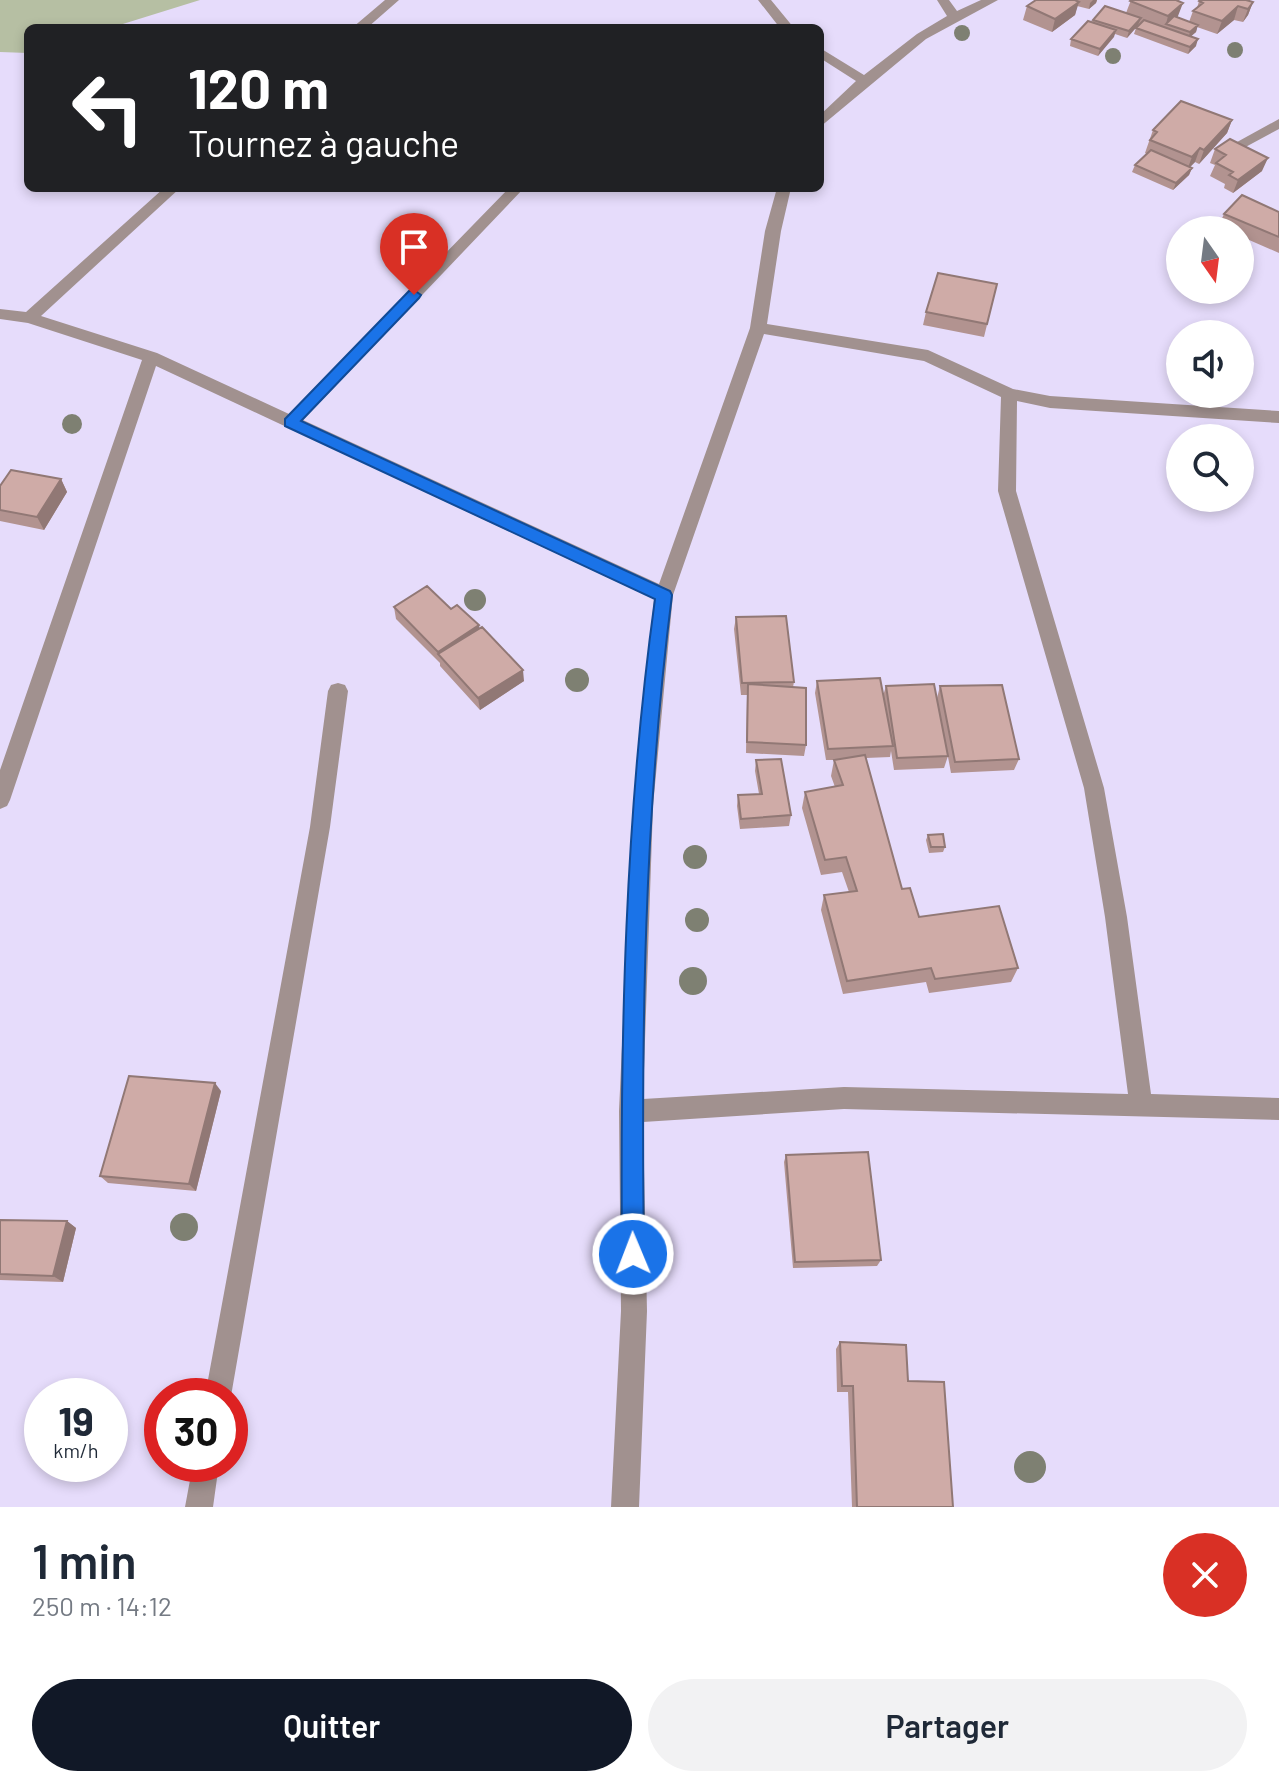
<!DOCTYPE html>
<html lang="fr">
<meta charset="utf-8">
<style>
:root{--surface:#fff;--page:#f2f2f3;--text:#1f2937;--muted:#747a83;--accent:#111827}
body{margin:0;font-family:Barlow,sans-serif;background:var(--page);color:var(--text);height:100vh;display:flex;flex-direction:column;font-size:30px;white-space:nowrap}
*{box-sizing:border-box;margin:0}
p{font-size:26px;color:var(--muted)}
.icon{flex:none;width:44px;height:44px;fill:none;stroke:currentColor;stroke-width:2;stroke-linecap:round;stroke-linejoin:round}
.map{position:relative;height:1507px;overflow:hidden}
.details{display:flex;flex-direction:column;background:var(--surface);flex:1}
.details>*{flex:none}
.banner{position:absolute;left:24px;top:24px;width:800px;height:168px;border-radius:12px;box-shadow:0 4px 12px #0003;background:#202124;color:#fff;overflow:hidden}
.needle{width:52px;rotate:166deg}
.tools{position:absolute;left:1166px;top:216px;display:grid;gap:16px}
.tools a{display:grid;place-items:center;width:88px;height:88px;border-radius:50%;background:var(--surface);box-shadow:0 4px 12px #0003;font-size:40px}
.speed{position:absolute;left:24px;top:1378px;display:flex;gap:16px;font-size:40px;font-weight:700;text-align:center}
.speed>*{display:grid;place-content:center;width:104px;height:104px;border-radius:50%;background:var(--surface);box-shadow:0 4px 12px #0003;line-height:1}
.speed small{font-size:20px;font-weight:400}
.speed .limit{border:12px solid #d22;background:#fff;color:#111}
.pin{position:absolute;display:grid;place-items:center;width:68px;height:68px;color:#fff;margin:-82px -34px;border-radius:50% 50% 50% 0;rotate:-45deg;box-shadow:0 0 8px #0007}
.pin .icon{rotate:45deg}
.me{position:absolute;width:88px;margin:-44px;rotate:359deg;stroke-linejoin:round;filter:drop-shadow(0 0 6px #0008)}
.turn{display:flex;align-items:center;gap:28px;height:168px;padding:0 32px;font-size:36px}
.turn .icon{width:104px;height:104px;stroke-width:2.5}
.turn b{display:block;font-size:56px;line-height:68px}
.round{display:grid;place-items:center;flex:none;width:84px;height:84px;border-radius:42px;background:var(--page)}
.summary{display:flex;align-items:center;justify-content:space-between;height:136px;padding:0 32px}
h1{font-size:48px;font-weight:600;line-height:60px}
.cta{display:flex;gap:16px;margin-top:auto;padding:16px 32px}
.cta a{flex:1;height:92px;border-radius:48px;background:var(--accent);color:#fff;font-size:32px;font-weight:600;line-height:92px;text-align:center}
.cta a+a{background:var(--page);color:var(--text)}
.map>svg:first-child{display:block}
.green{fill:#b6bfa3}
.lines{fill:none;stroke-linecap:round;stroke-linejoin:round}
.street{fill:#a1918f;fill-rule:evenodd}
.tree{fill:#7e8072}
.wall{fill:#b29390}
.shaded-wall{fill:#917875}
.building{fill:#cfaba7;stroke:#917875;stroke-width:2}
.route{fill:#1a73e8;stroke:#114b97;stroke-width:2}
</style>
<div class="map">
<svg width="1279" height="1507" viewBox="0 0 1279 1507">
<rect width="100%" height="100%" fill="#e6dcfb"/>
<!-- green -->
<path class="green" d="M0 0H200L110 28H28V53L0 52Z"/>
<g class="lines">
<!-- street -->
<path class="street" d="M385 0H399L367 28H352Z
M758 0H771L794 28H780Z
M937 0H949L957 11 981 0H998L926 39 820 127V115L856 81 820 58V48L864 75 917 34 947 16Z
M1279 119V129L1240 150H1230L1228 147Z
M164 188H180L41 316 157 353 289 414 509 188H524L303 420 659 584 750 328 765 231 777 188H791L781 231 767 324 928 350 1013 389 1050 396 1279 411V423L1050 408 1017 401 1016 491 1104 788 1127 917 1151 1094 1279 1098V1120L844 1109 643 1122 647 1311 639 1507H611L621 1311 619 1111 633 806 654 599 156 366 10 800 7 806 0 809V770L142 360 28 323 0 319V309L26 312ZM764 334 924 361 1001 397 998 491 1084 788 1105 917 1128 1094 844 1087 643 1099 653 806 673 595Z
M338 683 345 685 348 691 330 827 231 1396 230 1399V1396H205L310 827 328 691 331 685Z
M193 1464H219L213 1507H185Z"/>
</g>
<!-- trees -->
<g class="tree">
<circle cx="962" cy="33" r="8"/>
<circle cx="1235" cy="50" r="8"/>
<circle cx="1113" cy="56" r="8"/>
<circle cx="72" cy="424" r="10"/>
<circle cx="475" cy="600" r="11"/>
<circle cx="577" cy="680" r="12"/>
<circle cx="695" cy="857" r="12"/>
<circle cx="697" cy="920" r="12"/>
<circle cx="693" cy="981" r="14"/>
<circle cx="184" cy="1227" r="14"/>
<circle cx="1030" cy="1467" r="16"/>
</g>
<!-- wall -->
<path class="wall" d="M1036 0H1097L1096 3 1089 9 1077 6 1075 15 1052 32 1023 20 1027 6Z
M1129 0H1176L1178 16 1177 17 1189 22 1193 11 1197 8 1199 1 1253 2 1248 15 1243 22 1234 20 1217 34 1197 27 1196 32 1191 36 1196 46 1188 54 1134 34 1136 28 1127 38 1115 34 1098 56 1070 46 1071 39 1092 22 1093 20 1126 13 1131 0Z
M1232 120 1227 133 1199 164 1195 162 1190 167 1192 168 1189 175 1173 190 1132 172 1135 165 1147 154 1145 153 1153 130Z
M1215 149 1262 171 1233 193 1224 188 1225 184 1210 176 1215 165 1210 163Z
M1279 212V253L1240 236V230H1225L1218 227 1224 214Z
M997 284 984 337 923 325 926 312Z
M61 479 67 492 44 530 0 521V486Z
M394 607 451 609 479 625V629L524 681 480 710 440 666V663L396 619Z
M736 617 794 682 793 687 806 745 804 756 746 753 747 695H741L734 629Z
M817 681 883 696 886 686 948 756 944 768 894 770 891 751 890 757 866 758 902 889 919 917 1018 968 1011 982 929 993 926 982 843 994 821 910 824 895 849 892 842 872 821 875 802 808 805 792 835 787 831 776 834 760H826L815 693Z
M940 686 1019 759 1014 770 951 773 937 698Z
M756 760 791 815 789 826 740 829 737 806 738 795 759 794 755 771Z
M928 835 945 847 943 852 929 853 926 840Z
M221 1091 196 1191 108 1183 100 1176Z
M786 1155 881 1260 877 1266 793 1268 784 1162Z
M0 1220 67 1221 76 1228 63 1282 0 1280Z
M840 1342 908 1381 953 1507H852L848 1392H837L836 1349Z"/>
<!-- shaded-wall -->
<path class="shaded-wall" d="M1093 0H1097L1096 3 1089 9 1090 3Z
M1079 2 1075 15 1052 32 1055 19Z
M1253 2 1248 15 1243 22 1248 9Z
M1183 3 1178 16 1169 25 1166 24 1168 16Z
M1238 6 1234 20 1217 34 1222 21Z
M1141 18 1138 25 1127 38 1129 31Z
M1198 25 1196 32 1188 39 1190 32Z
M1116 30 1114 37 1098 56 1100 49Z
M1198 39 1196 46 1188 54 1190 47Z
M1232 120 1227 133 1199 164 1204 150Z
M1200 148 1195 162 1187 170 1192 157Z
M1268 158 1262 171 1233 193 1238 180Z
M1192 168 1189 175 1173 190 1176 183Z
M61 479 67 492 44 530 37 517Z
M479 625 481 637 439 655 438 652Z
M523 670 524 681 480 710 478 698Z
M215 1083 221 1091 196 1191 189 1184Z
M67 1221 76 1228 63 1282 53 1276Z"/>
<!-- building -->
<path class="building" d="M1036 0H1075L1079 2 1055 19 1027 6Z
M1131 0H1176L1183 3 1168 16 1130 1Z
M1200 0H1246L1253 2 1248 9 1238 6 1222 21 1193 11 1203 3 1199 1Z
M1105 6 1141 18 1129 31 1093 20Z
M1174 16 1198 25 1190 32 1166 24Z
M1144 20 1198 39 1190 47 1136 28Z
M1088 21 1116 30 1100 49 1071 39Z
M1181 101 1232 120 1204 150 1200 148 1192 157 1150 140 1157 132 1153 130Z
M1230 139 1268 158 1238 180 1229 175 1233 172 1216 163 1226 155 1215 149Z
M1151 150 1192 168 1176 183 1135 165Z
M1242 195 1279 212V237L1224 214Z
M938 273 997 284 987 324 926 312Z
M11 470 61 479 37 517 0 510V486Z
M427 586 451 609 457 605 479 625 438 652 394 607Z
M786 616 794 682 742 683 736 617Z
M482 627 523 670 478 698 438 654Z
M880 678 893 746 828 749 817 681Z
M748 684 806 688V745L747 742Z
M934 684 948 756 897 758 886 686Z
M1002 685 1019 759 955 762 940 686Z
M865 755 902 889 910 888 919 917 999 906 1018 968 935 979 931 968 847 981 824 895 857 891 846 857 825 860 805 792 843 785 834 760Z
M781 759 791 815 741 819 738 795 762 794 756 760Z
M943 834 945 847H931L928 835Z
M129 1076 215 1083 189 1184 100 1176Z
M868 1152 881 1260 795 1262 786 1155Z
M0 1220 67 1221 53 1276 0 1274Z
M840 1342 906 1345 908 1381 944 1382 953 1507H857L853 1386H842Z"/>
<!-- route -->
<path class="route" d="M414 290 421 295 419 298 301 421 670 591 672 595C644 813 641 1035 644 1254L641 1262 633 1265 625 1262 622 1254C620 1036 625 815 655 599L285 426V419L409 291Z"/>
</svg>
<div class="tools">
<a><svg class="needle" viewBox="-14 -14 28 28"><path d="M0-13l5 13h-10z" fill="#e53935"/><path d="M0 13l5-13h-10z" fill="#747a83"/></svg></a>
<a><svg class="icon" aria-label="sound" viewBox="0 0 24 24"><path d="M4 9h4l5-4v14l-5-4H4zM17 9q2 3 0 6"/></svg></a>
<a><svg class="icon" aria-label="search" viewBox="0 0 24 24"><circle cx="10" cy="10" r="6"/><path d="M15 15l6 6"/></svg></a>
</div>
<div class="speed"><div>19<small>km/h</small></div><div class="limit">30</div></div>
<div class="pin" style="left:414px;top:295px;background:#d93025"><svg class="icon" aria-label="arrive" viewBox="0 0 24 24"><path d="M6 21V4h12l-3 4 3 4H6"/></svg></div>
<svg class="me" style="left:633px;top:1254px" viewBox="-20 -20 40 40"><circle r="17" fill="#1a73e8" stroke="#fff" stroke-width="3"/><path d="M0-11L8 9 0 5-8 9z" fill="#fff"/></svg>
<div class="banner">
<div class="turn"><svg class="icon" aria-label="left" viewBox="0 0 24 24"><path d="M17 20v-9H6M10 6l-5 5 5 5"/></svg><div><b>120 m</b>Tournez à gauche</div></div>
</div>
</div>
<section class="details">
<div class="summary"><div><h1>1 min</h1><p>250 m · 14:12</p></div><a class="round" style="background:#d93025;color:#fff"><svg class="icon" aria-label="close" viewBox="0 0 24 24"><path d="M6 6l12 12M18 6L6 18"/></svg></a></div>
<div class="cta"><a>Quitter</a><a>Partager</a></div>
</section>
